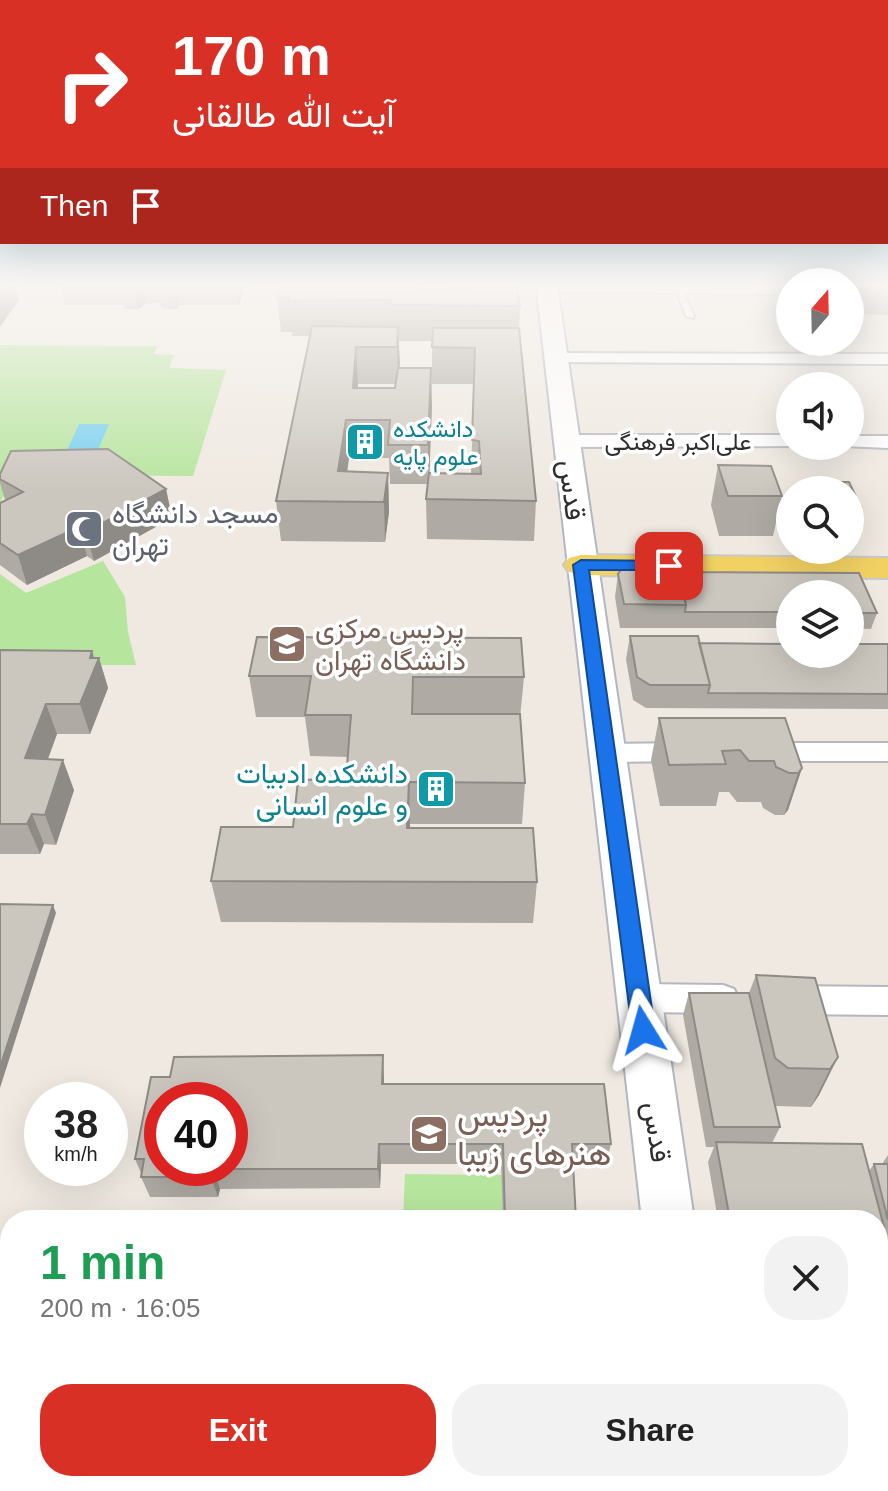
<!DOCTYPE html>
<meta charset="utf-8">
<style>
:root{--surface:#fff;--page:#f2f2f2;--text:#222;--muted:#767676;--accent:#d93025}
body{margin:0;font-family:Helvetica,Vazirmatn,sans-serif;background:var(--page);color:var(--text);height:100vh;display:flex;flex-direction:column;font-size:30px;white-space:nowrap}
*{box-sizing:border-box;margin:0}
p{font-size:26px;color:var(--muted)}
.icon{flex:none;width:44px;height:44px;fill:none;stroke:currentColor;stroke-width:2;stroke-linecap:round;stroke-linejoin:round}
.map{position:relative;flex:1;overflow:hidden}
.panel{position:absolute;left:0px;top:1210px;width:888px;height:282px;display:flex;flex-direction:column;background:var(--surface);border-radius:32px 32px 0 0;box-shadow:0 8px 32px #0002}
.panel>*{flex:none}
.banner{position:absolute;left:0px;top:0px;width:888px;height:244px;box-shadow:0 8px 32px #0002;background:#d93025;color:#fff;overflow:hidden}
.needle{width:52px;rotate:20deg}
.tools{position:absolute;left:776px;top:268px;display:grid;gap:16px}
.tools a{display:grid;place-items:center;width:88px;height:88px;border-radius:50%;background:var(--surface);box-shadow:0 8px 32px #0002;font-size:40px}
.speed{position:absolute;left:24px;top:1082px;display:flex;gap:16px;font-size:40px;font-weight:700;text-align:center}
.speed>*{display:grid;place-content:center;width:104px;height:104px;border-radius:50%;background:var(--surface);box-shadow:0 8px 32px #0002;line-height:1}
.speed small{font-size:20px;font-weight:400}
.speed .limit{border:12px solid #d22;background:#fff;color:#111}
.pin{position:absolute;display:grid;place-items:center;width:68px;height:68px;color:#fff;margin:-34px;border-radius:16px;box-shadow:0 4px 12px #0006}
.me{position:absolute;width:88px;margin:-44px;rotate:352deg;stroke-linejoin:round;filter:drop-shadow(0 0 6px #0008)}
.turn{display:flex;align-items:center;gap:28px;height:168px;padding:0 40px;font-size:36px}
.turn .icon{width:104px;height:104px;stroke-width:2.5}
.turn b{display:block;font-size:56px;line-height:68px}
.then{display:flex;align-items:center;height:76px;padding:0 40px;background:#0003;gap:16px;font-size:30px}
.round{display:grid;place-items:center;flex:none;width:84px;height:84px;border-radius:32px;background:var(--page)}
.headline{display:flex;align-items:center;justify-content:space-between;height:136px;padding:0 40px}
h1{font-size:48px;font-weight:600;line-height:60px;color:#1e9e55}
.button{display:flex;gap:16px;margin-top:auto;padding:16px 40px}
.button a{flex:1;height:92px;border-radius:32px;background:var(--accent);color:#fff;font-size:32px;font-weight:600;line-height:92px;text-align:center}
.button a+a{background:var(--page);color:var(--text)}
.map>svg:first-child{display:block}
.green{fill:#b6e59e}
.water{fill:#75cff0}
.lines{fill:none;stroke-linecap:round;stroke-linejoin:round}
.lane-casing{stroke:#b4b7c1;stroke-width:4}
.street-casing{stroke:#b4b7c1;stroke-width:4}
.secondary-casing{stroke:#b4b7c1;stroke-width:4}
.primary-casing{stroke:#c9c9c9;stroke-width:4}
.lane{fill:#fff;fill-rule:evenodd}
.street{fill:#fff;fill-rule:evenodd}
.secondary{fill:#fff;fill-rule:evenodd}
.primary{fill:#f2d163;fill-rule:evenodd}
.wall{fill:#afaba4;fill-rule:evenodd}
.shaded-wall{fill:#8e8b86}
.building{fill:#cbc7bf;stroke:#8e8b86;stroke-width:2;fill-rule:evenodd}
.route{fill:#1a73e8;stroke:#114b97;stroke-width:2}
.labels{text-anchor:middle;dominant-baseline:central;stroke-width:7;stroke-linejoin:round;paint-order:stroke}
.far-culture-label{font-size:24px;fill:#0d838f;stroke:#fff;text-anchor:start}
.far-street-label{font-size:24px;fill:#2e2e2e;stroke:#fff}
.street-label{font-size:28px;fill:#2e2e2e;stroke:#fff}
.worship-label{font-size:28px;fill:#5b616d;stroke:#fff;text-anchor:start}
.education-label{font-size:28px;fill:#785e54;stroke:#fff;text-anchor:start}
.culture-label{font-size:28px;fill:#0d838f;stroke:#fff;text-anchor:end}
.near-education-label{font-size:34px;fill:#785e54;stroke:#fff;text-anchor:start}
</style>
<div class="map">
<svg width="888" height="1491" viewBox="0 0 888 1491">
<rect width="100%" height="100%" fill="#efe9e1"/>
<!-- green -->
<path class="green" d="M0 345 157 346 154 354 174 355 169 368 226 370 193 476 15 475 0 503Z
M103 561 125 597 128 632 136 665H0V574L26 593Z
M405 1174 502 1175 503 1220H403Z
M400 1482H482V1491H400Z"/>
<!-- water -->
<path class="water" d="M79 424H109L95 457H64Z"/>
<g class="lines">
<!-- lane casing -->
<g class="lane-casing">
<path id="lane" d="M678 285 681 287 694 316 693 318 686 316 675 287Z"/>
</g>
<!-- street casing -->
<g class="street-casing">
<path id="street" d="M555 353 888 354V364L549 362 547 358 549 354Z
M565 435H790V446H793L565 447 558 445 556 441Z
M850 436H888V448L843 446H850Z
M688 743 697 745 701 752 697 759 688 761 606 762 597 760 593 753 597 746 606 744Z
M764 743H888V761H764L755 759 751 752 755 745Z
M639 984 723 985 734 989 739 999 734 1009 723 1013 639 1012 628 1008 623 998 628 988Z
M786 986 888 987V1015L786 1014 775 1010 770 1000 775 990Z"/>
</g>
<!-- secondary casing -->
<g class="secondary-casing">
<path id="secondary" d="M536 283H790V294L558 292 694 1220H642Z
M850 283H888V294H850Z
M878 1393H888V1451H878Z
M673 1482H733L735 1491H675Z"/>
</g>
<!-- primary casing -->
<g class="primary-casing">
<path id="primary" d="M581 555 888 558V578L581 575 569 572 564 565 569 558Z"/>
</g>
<!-- lane -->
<use href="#lane" class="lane"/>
<!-- street -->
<use href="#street" class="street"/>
<!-- secondary -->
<use href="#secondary" class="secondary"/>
<!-- primary -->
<use href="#primary" class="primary"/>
</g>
<!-- wall -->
<path class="wall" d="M60 283H246L239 305H179L177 309H164L158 303 146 304 138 309H124L123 305H65Z
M857 283H888V315L864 314 854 297Z
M416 289 520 306 519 328 536 501 534 541 427 539 426 499 428 484H390L389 458H349L347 471 388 473 389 512 385 542 281 541 276 501 310 336H292V332H281L277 297ZM399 341H432V384H474L471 474 429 473 432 405 399 368ZM358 384H395V388H358Z
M718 465 782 496 773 536H719L711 505Z
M0 474 166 489 172 518 94 561 87 556 27 585 0 565V503L5 500 0 483Z
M802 482H849L861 507 858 514H853L852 518H850V490H800Z
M633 564 676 565 678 572 859 573 877 613 871 629 850 628V594H790V628H620L615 597 618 574 623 567Z
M630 636 699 643 888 644V709L646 708 633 700 626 659Z
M0 650 92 651 94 658H99L108 688 90 734H57L48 759 74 790 56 845 44 844 40 854H0Z
M249 676 524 677 520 718 525 783 522 824H410V828L537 882 533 923 221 922 211 881 293 827 346 779 348 757 310 756 305 717H256Z
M659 718 802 768 788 810 784 815H775L763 808 761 802H737L729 792H719L716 806H660L651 760Z
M756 975 838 1057 819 1095 811 1107 775 1106 780 1127 772 1143 869 1171 874 1164H882L888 1155V1249H883L879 1234 878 1235V1220H718L708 1162 714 1147H706L683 1015 689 993H749Z
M384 1077V1084L611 1144 606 1164H573L576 1220H503L501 1164H381L380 1188 220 1189 218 1197H150L141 1177V1173L135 1159Z
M776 1482H878L888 1491H768Z"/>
<!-- shaded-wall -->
<path class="shaded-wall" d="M0 283H14L19 300 0 327Z
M133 283H142L146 304 138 309Z
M173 283H175L179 305 177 309Z
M236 283H246L239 305Z
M398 327 400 363 398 384 397 347Z
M356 347 358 384 355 420 353 388Z
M431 368 432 405 429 484 428 445Z
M346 420 349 458 343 502 338 471Z
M388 473 389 512 385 542 384 502Z
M166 489 172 518 94 561 86 532Z
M79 527 87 556 27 585 18 555Z
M92 651 96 665 99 658 108 688 90 734 80 704Z
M46 704 57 734 37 788 25 758Z
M63 760 74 790 56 845 45 815Z
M802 768 788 810 784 815 798 773Z
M409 782 410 824 409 869 407 828Z
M32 814 44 844 40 854 27 824Z
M53 905 56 913 0 1088V1067Z
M383 1055 384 1077V1105L382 1084Z
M838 1057 819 1095 811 1107 830 1069Z
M379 1144 381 1164 380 1188 378 1169Z
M213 1169 220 1189 218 1197 211 1177Z"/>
<!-- building -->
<path class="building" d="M281 283H412L416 284V289L517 288 520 306 391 305V300L288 301 289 297H277Z
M312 326 398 327 397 347H356L353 388H395L398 368H431L428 445H388L390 420H346L338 471 388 473 384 502 276 501Z
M433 328H519L536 501 426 499 429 473 481 474 479 441 472 440 475 348 432 347Z
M108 449 166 489 86 532 79 527 18 555 0 543V503L23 492 0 479V474L11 451Z
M718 465 771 466 782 496H728Z
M802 482H849L861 507H853L854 510H850V490H805Z
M633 564 676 565 686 605 624 604 618 574 623 567Z
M678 572 859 573 877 613H850V594H790V612H685L686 605Z
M630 636H698L710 685H650L637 677Z
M257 637 521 638 524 677H413L412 714H520L525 783 409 782 407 828H533L537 882 211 881 221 827H293L298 780 346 779 351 715H305L311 676H249Z
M699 643 790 644V654H850V644H888V694L708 693 710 685Z
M0 650 92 651 90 658H99L80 704H46L25 758 63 760 45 815 32 814 27 824H0Z
M659 718H785L802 768 798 773H789L776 767 774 761H749L740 750 722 751 726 764 669 765Z
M0 904 53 905 0 1067Z
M756 975 815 978 838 1057 830 1069 788 1068 775 1058Z
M689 993H749L780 1127H714Z
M383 1055 382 1084H604L611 1144H572L576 1220H505L503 1144H379L378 1169H213L211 1177H141L144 1159H135L151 1077H170L174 1057ZM162 1100H230V1168H162Z
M716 1142 862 1144 884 1227H878V1220H730Z
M874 1164H888V1220Z
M878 1473H888V1491L777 1490 781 1482H878Z
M483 1482H571L572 1491H483Z"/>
<!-- sky -->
<linearGradient id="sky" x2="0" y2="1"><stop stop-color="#7abfeb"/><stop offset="0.58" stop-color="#f8f5f2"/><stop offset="1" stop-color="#f8f5f2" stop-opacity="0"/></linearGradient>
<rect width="888" height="492" fill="url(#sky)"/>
<!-- route -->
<path class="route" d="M581 560 669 561 676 566 669 570H589L655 1030 651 1037 643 1040 635 1037 632 1030 573 565Z"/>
<!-- icons -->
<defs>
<g id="building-square" transform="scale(2)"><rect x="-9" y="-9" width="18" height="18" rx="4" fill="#0f9aa8" stroke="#fff"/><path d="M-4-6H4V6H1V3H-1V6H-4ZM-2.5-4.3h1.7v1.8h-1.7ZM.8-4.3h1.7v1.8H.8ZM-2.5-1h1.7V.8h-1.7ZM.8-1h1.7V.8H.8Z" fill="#fff"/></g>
<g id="mosque-square" transform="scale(2)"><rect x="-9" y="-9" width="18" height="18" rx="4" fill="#6b7280" stroke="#fff"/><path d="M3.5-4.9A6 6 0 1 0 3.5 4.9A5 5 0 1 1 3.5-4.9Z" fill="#fff"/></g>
<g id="university-square" transform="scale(2)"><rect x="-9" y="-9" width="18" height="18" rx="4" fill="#8d6e63" stroke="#fff"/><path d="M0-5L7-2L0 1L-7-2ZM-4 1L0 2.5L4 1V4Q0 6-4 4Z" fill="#fff"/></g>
</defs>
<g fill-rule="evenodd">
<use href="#building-square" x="365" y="442"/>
<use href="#mosque-square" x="84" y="529"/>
<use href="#university-square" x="287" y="644"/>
<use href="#building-square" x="436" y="789"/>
<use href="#university-square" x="429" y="1134"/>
</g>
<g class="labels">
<!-- far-culture labels -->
<g class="far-culture-label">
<text x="393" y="428">دانشکده<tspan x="393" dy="28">علوم پایه</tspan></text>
</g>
<!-- far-street labels -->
<g class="far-street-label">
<text x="678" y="441">علی‌اکبر فرهنگی</text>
</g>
<!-- street labels -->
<g class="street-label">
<text transform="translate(572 490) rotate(83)">قدس</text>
<text transform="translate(657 1132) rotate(82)">قدس</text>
</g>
<!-- worship labels -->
<g class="worship-label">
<text x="112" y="513">مسجد دانشگاه<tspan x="112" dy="32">تهران</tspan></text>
</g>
<!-- education labels -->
<g class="education-label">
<text x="315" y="628">پردیس مرکزی<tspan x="315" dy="32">دانشگاه‌ تهران</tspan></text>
</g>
<!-- culture labels -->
<g class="culture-label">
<text x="408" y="773">دانشکده ادبیات<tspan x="408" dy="32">و علوم انسانی</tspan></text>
</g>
<!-- near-education labels -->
<g class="near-education-label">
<text x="457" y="1114">پردیس<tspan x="457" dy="39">هنرهای زیبا</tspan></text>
</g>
</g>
</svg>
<div class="tools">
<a><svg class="needle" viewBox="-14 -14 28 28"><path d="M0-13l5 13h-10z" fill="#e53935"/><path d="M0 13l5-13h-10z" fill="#767676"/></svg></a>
<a><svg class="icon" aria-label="sound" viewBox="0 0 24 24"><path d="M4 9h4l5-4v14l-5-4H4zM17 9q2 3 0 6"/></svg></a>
<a><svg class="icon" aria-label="search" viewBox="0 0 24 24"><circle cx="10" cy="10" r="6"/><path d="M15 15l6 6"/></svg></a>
<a><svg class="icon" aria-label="layers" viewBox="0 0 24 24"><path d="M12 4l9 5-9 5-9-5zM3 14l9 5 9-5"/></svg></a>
</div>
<div class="speed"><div>38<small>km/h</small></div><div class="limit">40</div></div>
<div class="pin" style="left:669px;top:566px;background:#d93025"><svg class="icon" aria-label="arrive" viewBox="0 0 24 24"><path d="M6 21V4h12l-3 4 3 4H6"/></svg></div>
<svg class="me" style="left:643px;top:1030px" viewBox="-20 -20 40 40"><path d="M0-17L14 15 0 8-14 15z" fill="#1a73e8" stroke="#fff" stroke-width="4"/></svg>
<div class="banner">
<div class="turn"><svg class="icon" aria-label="right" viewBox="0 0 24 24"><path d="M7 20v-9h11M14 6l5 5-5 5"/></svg><div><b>170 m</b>آیت الله طالقانی</div></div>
<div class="then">Then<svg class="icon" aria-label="arrive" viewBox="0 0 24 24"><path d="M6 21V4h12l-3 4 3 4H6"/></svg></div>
</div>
<section class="panel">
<div class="headline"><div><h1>1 min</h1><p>200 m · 16:05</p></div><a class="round"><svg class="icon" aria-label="close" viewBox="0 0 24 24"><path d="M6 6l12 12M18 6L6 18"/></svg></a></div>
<div class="button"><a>Exit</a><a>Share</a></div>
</section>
</div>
